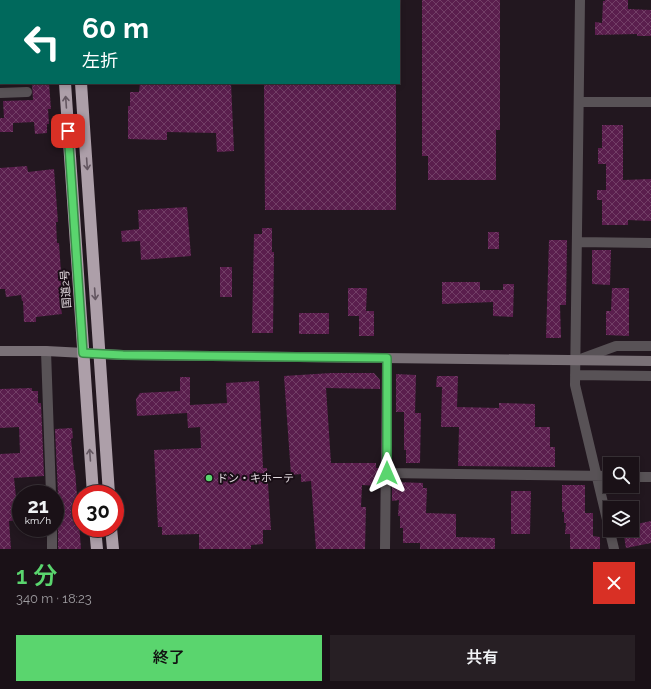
<!DOCTYPE html>
<html lang="ja">
<meta charset="utf-8">
<style>
:root{--surface:#1a1117;--page:#271f24;--text:#f1f3f6;--muted:#9f9da1;--line:#383136;--accent:#5ad56e}
body{margin:0;font-family:Raleway,"Noto Sans JP",sans-serif;background:var(--page);color:var(--text);height:100vh;display:flex;flex-direction:column;font-size:15px;white-space:nowrap}
*{box-sizing:border-box;margin:0}
p{font-size:13px;color:var(--muted)}
.icon{flex:none;width:22px;height:22px;fill:none;stroke:currentColor;stroke-width:2;stroke-linecap:round;stroke-linejoin:round}
.map{position:relative;height:549px;overflow:hidden}
.sheet{display:flex;flex-direction:column;background:var(--surface);flex:1}
.sheet>*{flex:none}
.banner{position:absolute;left:0px;top:0px;width:400px;height:84px;box-shadow:0 2px 6px #0003,0 0 0 1px var(--line);background:#00695c;color:#fff;overflow:hidden}
.tools{position:absolute;left:603px;top:457px;display:grid;gap:8px}
.tools a{display:grid;place-items:center;width:36px;height:36px;border-radius:0px;background:var(--surface);box-shadow:0 2px 6px #0003,0 0 0 1px var(--line);font-size:20px}
.speed{position:absolute;left:12px;top:485px;display:flex;gap:8px;font-size:20px;font-weight:700;text-align:center}
.speed>*{display:grid;place-content:center;width:52px;height:52px;border-radius:50%;background:var(--surface);box-shadow:0 2px 6px #0003,0 0 0 1px var(--line);line-height:1}
.speed small{font-size:10px;font-weight:400}
.speed .limit{border:6px solid #d22;background:#fff;color:#111}
.pin{position:absolute;display:grid;place-items:center;width:34px;height:34px;color:#fff;margin:-17px;border-radius:8px;box-shadow:0 2px 6px #0006}
.me{position:absolute;width:44px;margin:-22px;rotate:0deg;stroke-linejoin:round;filter:drop-shadow(0 0 3px #0008)}
.turn{display:flex;align-items:center;gap:14px;height:84px;padding:0 16px;font-size:18px}
.turn .icon{width:52px;height:52px;stroke-width:2.5}
.turn b{display:block;font-size:28px;line-height:34px}
.round{display:grid;place-items:center;flex:none;width:42px;height:42px;border-radius:0px;background:var(--page)}
.head{display:flex;align-items:center;justify-content:space-between;height:68px;padding:0 16px}
h1{font-size:24px;font-weight:600;line-height:30px;color:var(--accent)}
.action{display:flex;gap:8px;margin-top:auto;padding:8px 16px}
.action a{flex:1;height:46px;border-radius:0px;background:var(--accent);color:#111;font-size:16px;font-weight:600;line-height:46px;text-align:center}
.action a+a{background:var(--page);color:var(--text)}
.map>svg:first-child{display:block}
.building{fill:url(#building-cross-hatch)}
.lines{fill:none;stroke-linecap:round;stroke-linejoin:round}
.street{stroke:#585256;stroke-width:10}
.secondary{stroke:#7a7177;stroke-width:10}
.highway{stroke:#ad9fa9;stroke-width:12}
.oneway{stroke:#635660}
.route-casing{stroke:#3a8a48;stroke-width:10}
.route{stroke:#5ad56e;stroke-width:7}
.poi-dot{fill:#5ad56e;stroke:#190e16;stroke-width:1.5}
.labels{text-anchor:middle;dominant-baseline:central;stroke-width:4;stroke-linejoin:round;paint-order:stroke}
.street-label{font-size:11px;fill:#e3dbe0;stroke:#190e16}
.poi-label{font-size:11px;fill:#e3dbe0;stroke:#190e16;text-anchor:start}
</style>
<div class="map">
<svg width="651" height="549" viewBox="0 0 651 549">
<defs>
<pattern id="building-cross-hatch" width="8" height="8" patternUnits="userSpaceOnUse"><rect width="8" height="8" fill="#5a1e4d"/><path d="M0 0l8 8M0 8l8-8" fill="none" stroke="#723e66"/></pattern>
</defs>
<rect width="100%" height="100%" fill="#22171f"/>
<!-- building -->
<path class="building" d="M422 0H500V130H496V180H428V156H422Z
M605 0H628V9L651 10V36H637V34L595 35V22L602 23 603 1H605Z
M32 83H49L51 109H48L49 124H47V133L35 134 34 122 13 123V132H0V118H4L3 101 33 100Z
M140 83H231L234 151 217 152 216 133 167 132V140L128 139V106H130V92H139Z
M264 83H396V210H265Z
M602 125H623V180L651 179V221L628 220V225H602V200H597V190H606V164H598V148H602Z
M27 166 28 172 54 169 58 222H56L57 243H59L63 302H60L62 314 36 317V322H24L23 301H22L21 295 6 297 5 289H0V168Z
M187 207 191 256 141 260 140 241 122 242 121 231 139 229 138 210Z
M262 228H272V252H274L273 333H252L254 234H262Z
M488 232H499V249H488Z
M549 240H567L566 305H560L561 338H546Z
M592 250H611L610 285 592 284Z
M220 267H232V297H220Z
M442 282H480V290H503V284H514L513 317 493 316V302L442 304Z
M348 288H367L366 311H374V336H359V316H348Z
M612 288H629V336L606 335V311H611Z
M299 313H329V334H299Z
M331 373H374L380 380V389L326 388 331 463H376V468H379V486L362 485 361 507H366L365 549H316L311 481 301 482V474L291 475 284 376Z
M396 374 416 375 415 413H421L420 463H406V450H404V412H396Z
M437 376H458L457 407 499 408V403L535 404V427H550V447H555V467L458 466 459 427H441L442 387H436Z
M180 377H190V405L227 403 226 383 259 381 263 468H267L271 530H263V544L251 545V549H199V534L162 535V527H158L154 450 201 448 200 427 188 428 187 413 137 416 136 399 140 393 180 391Z
M32 388V391H38V403H41L44 476 14 478 17 506H21V520L9 521 11 549H0V454L20 453 19 427 0 428V389Z
M72 428 73 438 71 439 74 470H75L81 549H58V528L55 522V499L58 494 55 429Z
M396 482 423 483V488H427L426 513 456 514V537L495 538V549H420V543H403V528H400V516H398L399 500 392 501V487Z
M562 485H585V513H593V536L600 537V549H570V534H565L566 523H564V512H562Z
M511 491H531L530 534H511Z
M651 521V543L626 548 623 530H632V525Z"/>
<g class="lines">
<!-- street -->
<path class="street" d="M580 0 575 385 614 549
M0 93 27 92
M579 102H651
M577 242 651 243
M46 351 51 494
M578 360 616 346H651
M575 375 651 376
M387 473 610 476
M632 477H651
M52 528V549
M385 549 387 358"/>
<!-- secondary -->
<path class="secondary" d="M0 351H46L123 355 651 361"/>
<!-- highway -->
<path class="highway" d="M59 0V1
M75 0V1
M65 83 93 494
M81 83 109 494
M95 528 97 549
M111 528 113 549"/>
</g>
<!-- one-way arrows -->
<defs><path id="oneway-shaft" d="M-6 0H5M1.5-3L5.5 0L1.5 3" fill="none" stroke-width="1.6" stroke-linecap="round" stroke-linejoin="round"/></defs>
<g class="oneway">
<use href="#oneway-shaft" transform="translate(66 102) rotate(-94)"/>
<use href="#oneway-shaft" transform="translate(87 164) rotate(86)"/>
<use href="#oneway-shaft" transform="translate(95 294) rotate(86)"/>
<use href="#oneway-shaft" transform="translate(90 455) rotate(-94)"/>
</g>
<g class="lines">
<!-- route casing -->
<g class="route-casing">
<path id="route" d="M68 131 83 353 123 355 387 358V473"/>
</g>
<!-- route -->
<use href="#route" class="route"/>
</g>
<!-- markers -->
<circle class="poi-dot" cx="209" cy="478" r="4"/>
<g class="labels">
<!-- street labels -->
<g class="street-label">
<text transform="translate(66 289) rotate(-94)">国道2号</text>
</g>
<!-- poi labels -->
<g class="poi-label">
<text x="217" y="478">ドン・キホーテ</text>
</g>
</g>
</svg>
<div class="tools">
<a><svg class="icon" aria-label="search" viewBox="0 0 24 24"><circle cx="10" cy="10" r="6"/><path d="M15 15l6 6"/></svg></a>
<a><svg class="icon" aria-label="layers" viewBox="0 0 24 24"><path d="M12 4l9 5-9 5-9-5zM3 14l9 5 9-5"/></svg></a>
</div>
<div class="speed"><div>21<small>km/h</small></div><div class="limit">30</div></div>
<div class="pin" style="left:68px;top:131px;background:#d93025"><svg class="icon" aria-label="arrive" viewBox="0 0 24 24"><path d="M6 21V4h12l-3 4 3 4H6"/></svg></div>
<svg class="me" style="left:387px;top:473px" viewBox="-20 -20 40 40"><path d="M0-17L14 15 0 8-14 15z" fill="#5ad56e" stroke="#fff" stroke-width="4"/></svg>
<div class="banner">
<div class="turn"><svg class="icon" aria-label="left" viewBox="0 0 24 24"><path d="M17 20v-9H6M10 6l-5 5 5 5"/></svg><div><b>60 m</b>左折</div></div>
</div>
</div>
<section class="sheet">
<div class="head"><div><h1>1 分</h1><p>340 m · 18:23</p></div><a class="round" style="background:#d93025;color:#fff"><svg class="icon" aria-label="close" viewBox="0 0 24 24"><path d="M6 6l12 12M18 6L6 18"/></svg></a></div>
<div class="action"><a>終了</a><a>共有</a></div>
</section>
